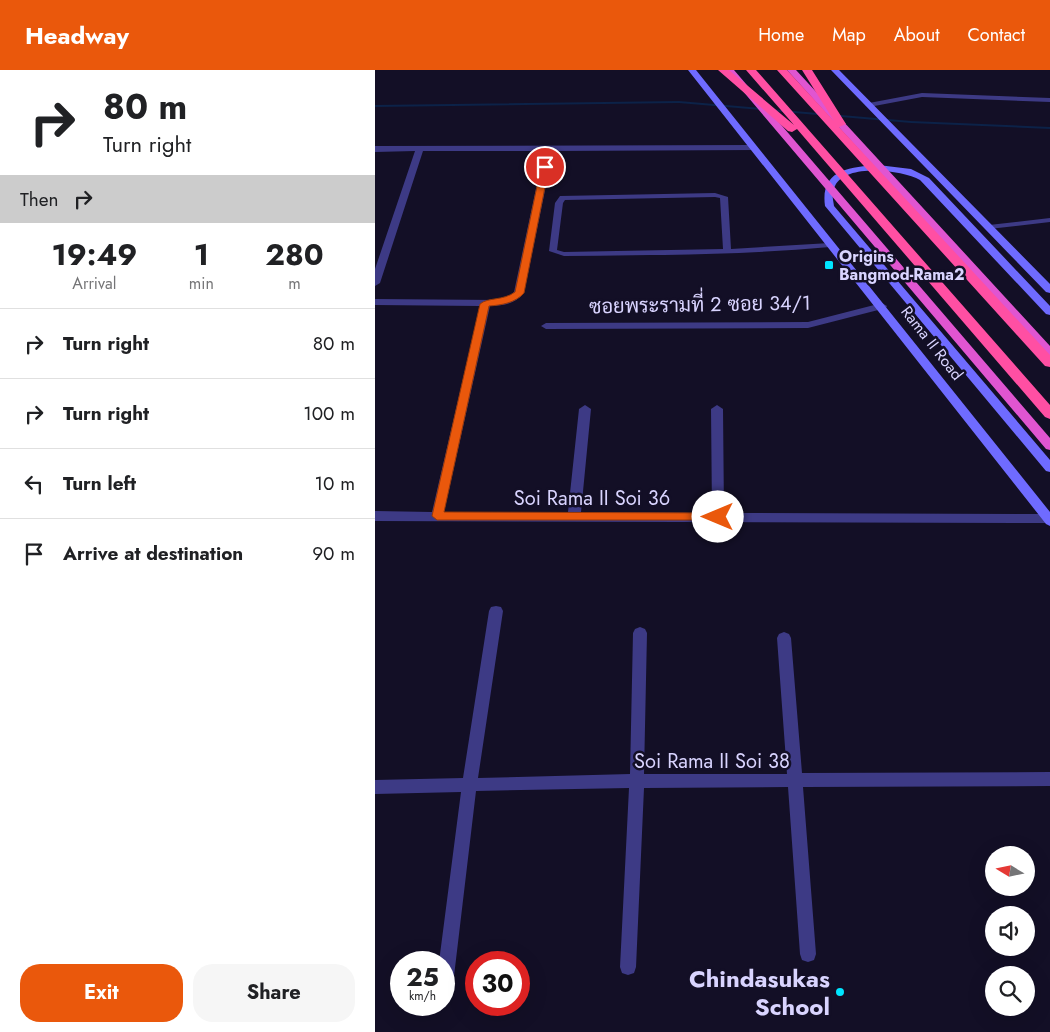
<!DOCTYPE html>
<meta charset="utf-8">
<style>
:root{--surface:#fff;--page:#f6f6f6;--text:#202124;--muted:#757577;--line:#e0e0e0;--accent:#ea580c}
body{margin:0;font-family:Jost,Sarabun,sans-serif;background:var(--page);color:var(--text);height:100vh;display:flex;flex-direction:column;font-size:19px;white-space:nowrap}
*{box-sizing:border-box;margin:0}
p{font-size:16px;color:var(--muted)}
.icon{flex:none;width:28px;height:28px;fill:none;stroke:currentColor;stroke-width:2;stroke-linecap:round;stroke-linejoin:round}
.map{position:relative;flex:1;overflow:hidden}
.sheet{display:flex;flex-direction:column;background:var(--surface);width:375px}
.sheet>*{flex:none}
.guide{background:#fff;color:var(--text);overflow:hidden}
.needle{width:32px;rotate:280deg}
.buttons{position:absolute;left:610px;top:776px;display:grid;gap:10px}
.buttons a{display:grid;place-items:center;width:50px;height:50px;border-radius:50%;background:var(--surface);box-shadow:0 5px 20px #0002;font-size:25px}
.speed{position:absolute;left:15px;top:881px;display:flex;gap:10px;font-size:25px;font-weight:700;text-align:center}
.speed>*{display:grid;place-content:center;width:65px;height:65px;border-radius:50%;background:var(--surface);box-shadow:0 5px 20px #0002;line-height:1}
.speed small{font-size:12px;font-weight:400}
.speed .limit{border:8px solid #d22;background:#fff;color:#111}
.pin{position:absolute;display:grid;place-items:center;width:42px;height:42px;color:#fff;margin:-21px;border:2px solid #fff;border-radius:50%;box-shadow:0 1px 5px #0007}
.me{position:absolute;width:55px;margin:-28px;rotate:270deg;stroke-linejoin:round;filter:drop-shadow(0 0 4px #0008)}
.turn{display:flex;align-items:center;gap:18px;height:105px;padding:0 20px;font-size:22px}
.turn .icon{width:65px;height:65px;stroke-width:2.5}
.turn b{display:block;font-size:35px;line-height:42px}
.then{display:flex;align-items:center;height:48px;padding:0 20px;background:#0003;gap:10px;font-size:19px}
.eta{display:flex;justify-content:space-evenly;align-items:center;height:85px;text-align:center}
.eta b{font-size:30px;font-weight:700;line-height:35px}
.primary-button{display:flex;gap:10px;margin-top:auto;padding:10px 20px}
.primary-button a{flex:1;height:58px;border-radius:20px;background:var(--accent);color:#fff;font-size:20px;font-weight:700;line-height:58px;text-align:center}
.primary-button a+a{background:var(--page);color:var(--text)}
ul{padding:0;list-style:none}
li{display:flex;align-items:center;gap:15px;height:70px;padding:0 20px;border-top:1px solid var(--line)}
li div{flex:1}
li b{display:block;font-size:19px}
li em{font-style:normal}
header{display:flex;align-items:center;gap:30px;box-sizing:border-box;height:70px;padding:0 25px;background:var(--accent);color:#fff}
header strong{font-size:24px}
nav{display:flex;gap:28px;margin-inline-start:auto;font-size:18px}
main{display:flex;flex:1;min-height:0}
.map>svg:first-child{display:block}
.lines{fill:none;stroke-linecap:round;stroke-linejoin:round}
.stream{fill:#0c2248;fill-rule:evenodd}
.service{fill:#3d3a85;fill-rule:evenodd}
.minor{fill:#3d3a85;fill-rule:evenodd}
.secondary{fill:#6f6bff;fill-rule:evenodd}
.trunk{fill:#e055d1;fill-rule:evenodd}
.motorway{fill:#ff4fa3;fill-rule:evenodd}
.route{fill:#ea580c;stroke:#983908}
.poi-dot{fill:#00e5ff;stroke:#130f26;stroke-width:2}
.labels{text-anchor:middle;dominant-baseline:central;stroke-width:5;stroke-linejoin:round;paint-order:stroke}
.far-poi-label{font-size:16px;font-weight:bold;fill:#d9d4ff;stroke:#130f26;text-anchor:start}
.far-street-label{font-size:16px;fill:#d9d4ff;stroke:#130f26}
.street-label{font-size:20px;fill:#d9d4ff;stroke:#130f26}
.near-poi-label{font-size:24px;font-weight:bold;fill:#d9d4ff;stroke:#130f26;text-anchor:end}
</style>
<header>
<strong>Headway</strong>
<nav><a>Home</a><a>Map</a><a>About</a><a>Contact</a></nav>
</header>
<main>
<section class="sheet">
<div class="guide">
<div class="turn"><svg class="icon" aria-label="right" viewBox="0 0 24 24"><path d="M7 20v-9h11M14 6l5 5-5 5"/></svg><div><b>80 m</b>Turn right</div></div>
<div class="then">Then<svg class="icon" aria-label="right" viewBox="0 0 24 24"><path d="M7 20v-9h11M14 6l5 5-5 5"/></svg></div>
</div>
<div class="eta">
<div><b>19:49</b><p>Arrival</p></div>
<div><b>1</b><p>min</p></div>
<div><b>280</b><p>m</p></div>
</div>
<ul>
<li><svg class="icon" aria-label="right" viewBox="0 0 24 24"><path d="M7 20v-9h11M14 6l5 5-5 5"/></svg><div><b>Turn right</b></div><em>80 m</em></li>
<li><svg class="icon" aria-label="right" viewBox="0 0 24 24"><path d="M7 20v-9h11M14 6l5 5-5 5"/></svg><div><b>Turn right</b></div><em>100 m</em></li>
<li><svg class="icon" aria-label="left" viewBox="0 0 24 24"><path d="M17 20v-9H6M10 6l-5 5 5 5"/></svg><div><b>Turn left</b></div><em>10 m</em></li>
<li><svg class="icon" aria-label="arrive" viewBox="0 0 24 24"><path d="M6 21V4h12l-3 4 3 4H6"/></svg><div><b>Arrive at destination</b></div><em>90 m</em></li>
</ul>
<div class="primary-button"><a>Exit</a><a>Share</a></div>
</section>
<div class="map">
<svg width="675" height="962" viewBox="0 0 675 962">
<rect width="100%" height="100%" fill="#130f26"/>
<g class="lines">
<!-- stream -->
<path class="stream" d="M304 31 536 51 675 57V59L536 53 304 33 0 37V35Z"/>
<!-- service -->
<path class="service" d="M340 123 353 127 356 179 455 173 459 175 455 177C367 185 278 185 189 186L174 181 180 133 185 126ZM340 127 345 128 348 179 189 182 182 180 188 133 190 130Z
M675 148V152L614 159 610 157 614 155Z"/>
<!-- minor -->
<path class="minor" d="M547 23 675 28V32L547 27 494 37 490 35 494 33Z
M378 75 382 78 381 80 178 81 149 223C140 234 128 236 115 236L69 442H193L204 339 210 335 216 339 206 442 337 443 336 339 342 335 348 339 349 443 674 444 675 453 0 451V441L57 442 105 236 0 235V229L123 230 133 227 139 222 169 81H48L5 213 0 216V199L40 81 0 82V76Z
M507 233 512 236 511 238 433 258 171 259 166 256 171 253 433 252Z
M121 536 126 537 128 541 103 708 255 704 258 563 260 559 265 557 270 559 272 563 269 704H412L402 568 404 564 409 562 414 564 416 568 427 703 675 702V716L428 717 441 884 439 890 433 892 427 890 425 884 413 717 269 718 261 897 259 903 253 905 247 903 245 897 254 718 101 721 77 923 75 929 69 931V892H64L86 722 0 724V710L88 708 114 541 116 537Z"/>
<!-- secondary -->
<path class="secondary" d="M313 0H321L675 442V456L671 454Z
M456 0H464L675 214V223L671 222Z
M503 95 536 99 554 108 675 236V245L671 244 545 110C527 100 471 93 460 116 456 123 458 129 459 136L675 390V402L671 401 450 136C445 100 474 97 503 95Z"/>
<!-- trunk -->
<path class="trunk" d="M350 0H359L675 368V380L671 379Z
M412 0H421L675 276V287L671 286Z"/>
<!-- motorway -->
<path class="motorway" d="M343 0H354L419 55 371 0H381L675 335V349L670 347 422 59 417 62 413 61Z
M402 0H412L459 51 427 0H437L471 54 464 57 675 285V297L670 296Z"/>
</g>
<!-- route -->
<path class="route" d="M170 94 174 97 149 223C140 233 127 235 114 236L69 442 343 443 347 444 348 447 347 450H62L57 446 105 234C113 227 128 231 140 222L166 97Z"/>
<!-- markers -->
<g class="poi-dot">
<rect x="449" y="190" width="10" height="10" rx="2.5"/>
<circle cx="465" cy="922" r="5"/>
</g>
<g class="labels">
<!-- far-poi labels -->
<g class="far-poi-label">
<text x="464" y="186">Origins<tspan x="464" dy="18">Bangmod-Rama2</tspan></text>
</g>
<!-- far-street labels -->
<g class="far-street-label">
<text transform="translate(557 273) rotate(52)">Rama II Road</text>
</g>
<!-- street labels -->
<g class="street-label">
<text transform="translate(325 235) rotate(-1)">ซอยพระรามที่ 2 ซอย 34/1</text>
<text x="217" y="428">Soi Rama II Soi 36</text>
<text x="337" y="691">Soi Rama II Soi 38</text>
</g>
<!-- near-poi labels -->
<g class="near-poi-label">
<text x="455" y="908">Chindasukas<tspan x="455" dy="28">School</tspan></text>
</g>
</g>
</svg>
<div class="buttons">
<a><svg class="needle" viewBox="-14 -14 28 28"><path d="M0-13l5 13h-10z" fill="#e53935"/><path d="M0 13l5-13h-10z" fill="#757577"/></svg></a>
<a><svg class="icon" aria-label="sound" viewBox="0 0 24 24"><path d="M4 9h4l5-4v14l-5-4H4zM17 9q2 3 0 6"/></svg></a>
<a><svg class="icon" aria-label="search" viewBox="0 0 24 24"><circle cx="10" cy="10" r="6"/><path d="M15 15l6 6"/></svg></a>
</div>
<div class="speed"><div>25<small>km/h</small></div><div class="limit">30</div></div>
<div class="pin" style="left:170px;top:97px;background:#d93025"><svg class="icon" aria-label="arrive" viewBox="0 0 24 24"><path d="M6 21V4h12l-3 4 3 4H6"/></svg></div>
<svg class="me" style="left:343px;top:447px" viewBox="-20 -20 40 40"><circle r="19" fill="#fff"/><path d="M0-13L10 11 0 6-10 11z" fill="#ea580c"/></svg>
</div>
</main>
